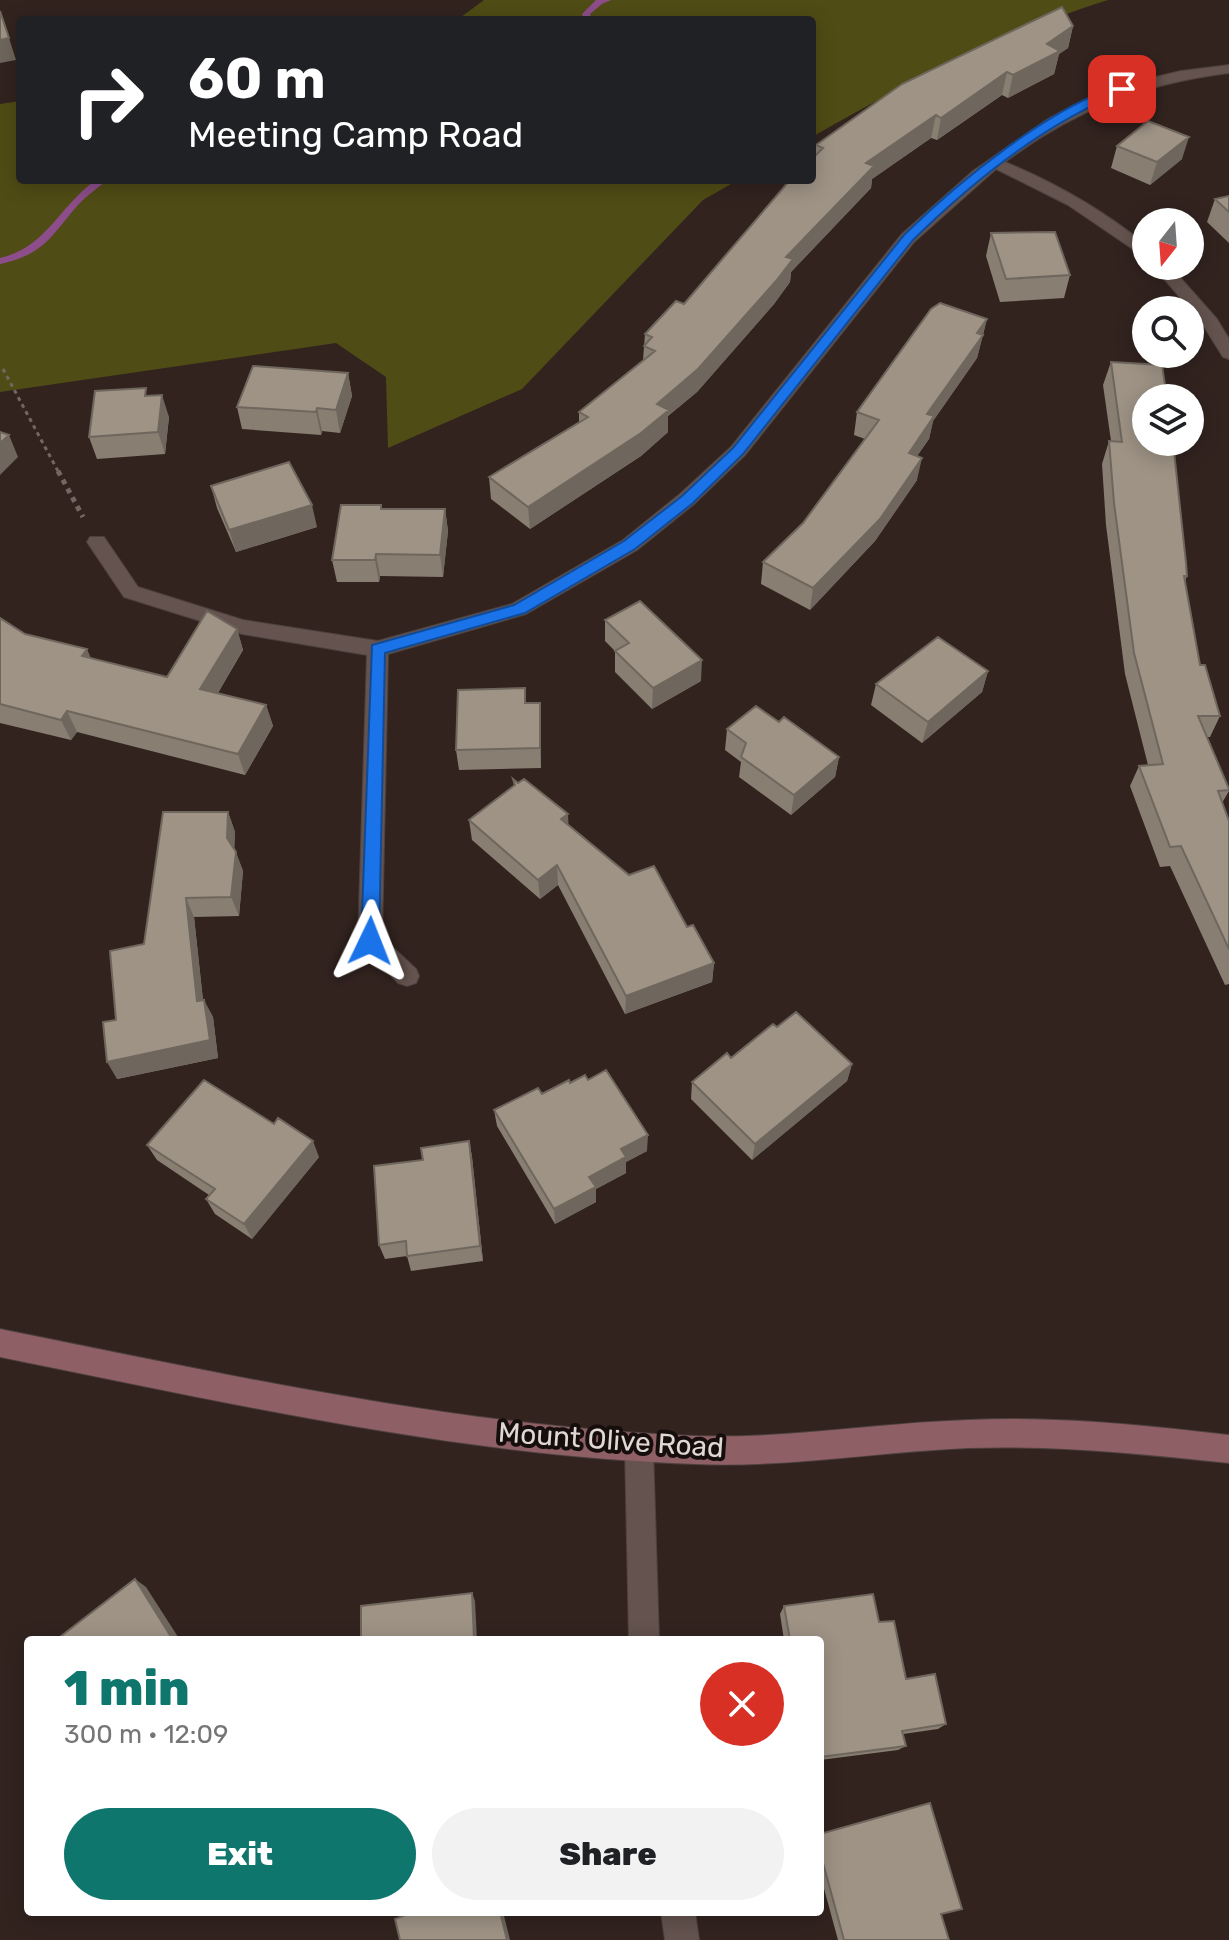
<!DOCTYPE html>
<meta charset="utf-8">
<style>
:root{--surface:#fff;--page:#f2f2f2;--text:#202124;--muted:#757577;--accent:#0f766e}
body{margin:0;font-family:Rubik,sans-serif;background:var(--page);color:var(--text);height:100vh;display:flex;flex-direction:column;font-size:30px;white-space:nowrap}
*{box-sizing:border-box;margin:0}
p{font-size:26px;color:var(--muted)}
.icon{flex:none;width:44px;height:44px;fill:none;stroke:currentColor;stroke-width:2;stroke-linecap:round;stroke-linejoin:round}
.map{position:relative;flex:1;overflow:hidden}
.drawer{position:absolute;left:24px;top:1636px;width:800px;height:280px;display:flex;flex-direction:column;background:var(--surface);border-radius:8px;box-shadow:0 4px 20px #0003}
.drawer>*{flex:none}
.banner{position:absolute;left:16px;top:16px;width:800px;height:168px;border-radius:8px;box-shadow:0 4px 20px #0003;background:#202124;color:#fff;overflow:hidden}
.needle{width:52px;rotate:197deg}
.tools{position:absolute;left:1132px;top:208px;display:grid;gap:16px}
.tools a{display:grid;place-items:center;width:72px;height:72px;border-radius:50%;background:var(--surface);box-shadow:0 4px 20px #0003;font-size:40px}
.pin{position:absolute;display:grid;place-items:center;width:68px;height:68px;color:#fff;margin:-34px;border-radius:16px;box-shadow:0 4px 12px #0006}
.me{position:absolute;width:88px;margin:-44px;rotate:2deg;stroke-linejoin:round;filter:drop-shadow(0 0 6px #0008)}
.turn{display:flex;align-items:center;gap:28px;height:168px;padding:0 40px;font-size:36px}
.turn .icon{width:104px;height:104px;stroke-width:2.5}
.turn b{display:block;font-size:56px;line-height:68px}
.round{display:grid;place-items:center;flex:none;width:84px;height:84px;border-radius:42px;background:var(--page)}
.overview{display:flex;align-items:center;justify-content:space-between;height:136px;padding:0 40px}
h1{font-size:48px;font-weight:800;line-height:60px;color:var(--accent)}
.button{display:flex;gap:16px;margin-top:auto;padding:16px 40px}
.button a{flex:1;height:92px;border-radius:48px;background:var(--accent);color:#fff;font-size:32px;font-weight:800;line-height:92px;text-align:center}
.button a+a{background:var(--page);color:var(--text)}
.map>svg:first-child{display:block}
.green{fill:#504c15}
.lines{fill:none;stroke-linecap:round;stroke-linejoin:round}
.stream{fill:#8d4d8a;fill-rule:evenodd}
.street-casing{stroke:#4d413e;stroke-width:2}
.secondary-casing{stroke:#4d413e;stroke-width:2}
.path-far1{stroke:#746763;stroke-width:3;stroke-dasharray:4 4;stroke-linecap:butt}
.path{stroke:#746763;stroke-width:5;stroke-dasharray:5 5;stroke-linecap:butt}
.street{fill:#64534e;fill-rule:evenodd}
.secondary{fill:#8f5f66;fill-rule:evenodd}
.wall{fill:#887e72}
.shaded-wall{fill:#6f675d}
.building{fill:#9e9385;stroke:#6f675d;stroke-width:2}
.route{fill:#1a73e8;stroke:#114b97;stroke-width:2}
.labels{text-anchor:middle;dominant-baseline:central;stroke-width:8;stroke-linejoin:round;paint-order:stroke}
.street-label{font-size:28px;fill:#e1d7d4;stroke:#150e0c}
</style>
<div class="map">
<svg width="1229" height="1940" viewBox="0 0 1229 1940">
<rect width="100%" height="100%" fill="#32231f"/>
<!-- green -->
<path class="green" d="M484 0H1108C1005 32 906 83 812 137V20H457Z
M20 101V180H738L703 200 522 389 388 448 386 377 336 343 0 392V104Z"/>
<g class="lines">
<!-- stream -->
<path class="stream" d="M596 0H611L602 4 590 14 592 20H584L582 14Z
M96 180H107C97 189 87 195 78 205 50 237 45 254 0 264V258C47 247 59 206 96 180Z"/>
<!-- street casing -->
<g class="street-casing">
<path id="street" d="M1229 65V73C1143 84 1075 109 1005 162 1056 183 1103 210 1146 245V258L1068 205 996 169 914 242 745 455 694 504 637 550 526 614 388 654 382 937 416 969 419 976 416 983 407 986 398 983 358 941 367 655 242 634 124 597 87 542 90 537H104L138 587 243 620 378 641 512 604 623 540 680 494 731 447 902 234 973 171 1048 119 1088 99 1130 83 1181 71Z
M1153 266H1170L1217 319 1229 339V359L1223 357 1201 322Z
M639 1433 649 1437 653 1447 659 1640H629L625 1447 629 1437Z
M661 1912H695L699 1940H665Z"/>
</g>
<!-- secondary casing -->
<g class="secondary-casing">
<path id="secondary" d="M0 1329C229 1375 460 1427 695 1436 786 1439 877 1423 968 1420 1056 1416 1142 1425 1229 1435V1463C1142 1454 1056 1445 968 1448 877 1452 786 1468 695 1464 460 1456 229 1403 0 1357Z"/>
</g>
<!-- path-far1 -->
<path class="path-far1" d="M3 369 59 473"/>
<!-- path -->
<path class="path" d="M58 471 83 517"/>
<!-- street -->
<use href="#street" class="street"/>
<!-- secondary -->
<use href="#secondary" class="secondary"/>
</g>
<!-- wall -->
<path class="wall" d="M1073 26 1068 48 1059 54 1054 74 1008 98 1002 95 937 140 931 138 872 179 871 188 791 272 790 282 774 304 697 392 668 416V432L641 456 530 529 491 499 489 477 579 423V412L643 360 645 334 684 304 815 156 816 145Z
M1117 146 1182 159 1150 185 1111 168Z
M1229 196V243L1207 222 1215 199Z
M991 233 1070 275 1064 298 1000 302 986 256Z
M987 319 977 358 933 421 929 439 917 456V480L875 541 810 610 761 584 763 562 803 523 865 439 854 435 857 412Z
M1111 362 1187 576 1185 581 1200 665 1220 716 1210 737H1207L1229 789V791L1222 803 1229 821V984L1225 985 1170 866 1160 867 1130 786 1139 766 1148 765 1125 674 1106 525 1102 464 1109 441H1111L1103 385Z
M348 373 352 396 340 433 322 431 321 435 242 429 237 407Z
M148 396 169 417 165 454 97 459 89 437Z
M211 486 317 527 236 552 217 508Z
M381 505 382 509H445L448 531 443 577 380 576 379 582H337L332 560Z
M0 618 25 634 91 659 167 677 237 629 243 650 218 693 266 705 273 726 245 775 77 732 71 740 0 723Z
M605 620 701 681 652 709 615 672V651L605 641Z
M988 671 982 692 922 743 871 705 876 684Z
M526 703 541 724V768L459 770 456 750Z
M779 722 839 757 835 777 791 815 739 777 741 762 725 750 727 729Z
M513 779 568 814V825L687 927 714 963 712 982 625 1014 558 885 540 899 472 840 469 820 514 786Z
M228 812 235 832 234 849 243 871 239 916 194 917 203 1000 213 1017 218 1058 117 1079 116 1020 144 944Z
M777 1027 852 1064 847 1081 752 1160 691 1099 692 1082 731 1058Z
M570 1083 647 1151 626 1162V1173L596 1189V1202L555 1224 497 1126 494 1110Z
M469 1141 472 1157 483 1261 411 1271 407 1256 385 1259 379 1245 423 1160Z
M147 1145 319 1157 252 1239 215 1214 206 1199 209 1195 157 1160Z
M784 1606 879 1622 906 1679 946 1724 938 1729 903 1734 906 1746 898 1750 820 1760V1640H784L780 1614Z
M820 1834 949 1940H836H838L820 1874Z"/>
<!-- shaded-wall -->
<path class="shaded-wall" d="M1073 26 1068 48 1059 54 1054 74 1008 98 1013 75 1047 44Z
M9 38 16 60 0 63V40Z
M1007 72 1002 95 937 140 941 118Z
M936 115 931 138 872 179 871 188 791 272 790 282 774 304 697 392 668 416V432L641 456 530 529 528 507 657 404 786 257 866 163Z
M1189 137 1182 159 1150 185 1157 162Z
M987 319 977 358 933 421 929 439 904 475 909 453 927 414 977 333Z
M348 373 352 396 340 433 336 410Z
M162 395 169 417 165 454 158 432Z
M317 408 322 431 321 435 316 412Z
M9 435 18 457 0 475V443Z
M922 458 917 480 875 541 810 610 813 588Z
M312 505 317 527 236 552 229 530Z
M445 509 448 531 443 577 440 555Z
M376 554 380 576 379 582 375 560Z
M237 629 243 650 208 710 200 689Z
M87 649 96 670 82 656Z
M702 660 701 681 652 709 653 688Z
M988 671 982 692 922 743 928 722Z
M540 703 541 724V768L540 748Z
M266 705 273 726 245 775 238 754Z
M67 711 77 732 71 740 61 720Z
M839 757 835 777 791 815 794 795Z
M228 812 235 832 234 857 227 838Z
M568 814 569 834 561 819Z
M236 852 243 871 239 916 231 897Z
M557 865 558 885 540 899 538 880Z
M186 898 194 917 205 1019 197 1001Z
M714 963 712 982 625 1014 626 996Z
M204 1000 213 1017 218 1058 117 1079 107 1062Z
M852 1064 847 1081 752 1160 755 1144Z
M648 1135 647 1151 626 1162V1173L596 1189V1202L555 1224 554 1209 621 1149Z
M313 1141 319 1157 252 1239 244 1224Z
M469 1141 472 1157 483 1261 480 1246Z
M135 1579 146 1587 180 1640H173Z
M472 1593 475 1601 477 1640H474Z
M500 1912H503L510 1940H507Z"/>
<!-- building -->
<path class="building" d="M1062 7 1073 26 1047 44 1060 51 1013 75 1007 72 941 118 936 115 866 163 874 166 786 257 793 259 776 281 698 369 657 404 669 410 641 433 528 507 489 477 588 417 579 412 655 351 644 346 652 337 645 334 676 301 684 304 790 180H812V159L823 148 816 145 902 84Z
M0 11 9 38 0 40Z
M1148 121 1189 137 1157 162 1117 146Z
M1229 196V212L1215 199Z
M1055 232 1070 275 1006 279 991 233Z
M940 303 987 319 977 333 983 335 927 414 934 416 909 453 922 458 880 519 813 588 763 562 803 523 879 420 857 412 931 309Z
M1111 362 1162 365 1167 398H1146V442H1173L1186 563 1187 576H1184L1200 665H1205L1220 716H1198L1229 789V790L1218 791 1229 821V949L1181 846 1170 847 1139 766 1163 764 1134 653 1114 503 1109 441 1122 442Z
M253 366 348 373 336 410 317 408 316 412 237 407Z
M146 388 145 396 162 395 158 432 89 437 95 391Z
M0 432 9 435 0 443Z
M289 462 312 505 229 530 211 486Z
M341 505H381V509H445L440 555 376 554 375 560H332Z
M640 601 702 660 653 688 615 651 629 643 605 620Z
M207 611 237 629 200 689 266 705 238 754 67 711 61 720 0 704V618L25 634 87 649 82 656 167 677Z
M938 637 988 671 928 722 876 684Z
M525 688V703H540V748L456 750 458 690Z
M756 706 779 722 784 717 839 757 794 795 741 757 746 743 727 729Z
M513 779 518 783 524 779 568 814 561 819 629 875 654 866 687 927 693 925 714 963 626 996 557 865 538 880 469 820 515 785Z
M163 812H228L227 838 236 852 231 897 186 898 197 1001 204 1000 210 1040 107 1062 103 1022 116 1020 110 951 144 944Z
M796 1012 852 1064 755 1144 692 1082 727 1053 731 1058 773 1024 777 1027Z
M606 1070 648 1135 621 1149 626 1157 589 1177 596 1187 554 1209 494 1110 538 1088 542 1094 569 1080 570 1083 585 1075 588 1080Z
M204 1080 274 1124 278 1118 313 1141 244 1224 206 1199 215 1189 147 1145Z
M469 1141 480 1246 407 1256 406 1241 379 1245 374 1166 423 1160 421 1148Z
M135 1579 173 1640H56Z
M472 1593 474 1640H361V1606Z
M873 1594 879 1622 894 1621 906 1679 935 1674 946 1724 902 1731 906 1746 820 1757V1640H790L784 1606Z
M930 1803 962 1909 941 1914 949 1940H844L820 1852V1834Z
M413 1912H500L507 1940H400L395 1919Z"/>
<!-- route -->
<path class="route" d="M1122 85 1126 86V91C1048 121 972 182 913 240L743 454 693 503 635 549 525 613 385 653 379 941 370 948 363 946 361 941 372 645 514 605 624 541 682 496 733 448 904 235C957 183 1050 106 1122 85Z"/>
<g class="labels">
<!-- street labels -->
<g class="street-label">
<text transform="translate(611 1440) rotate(4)">Mount Olive Road</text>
</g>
</g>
</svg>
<div class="tools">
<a><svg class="needle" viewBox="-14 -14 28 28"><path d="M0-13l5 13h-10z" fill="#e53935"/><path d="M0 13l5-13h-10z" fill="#757577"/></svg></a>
<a><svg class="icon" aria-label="search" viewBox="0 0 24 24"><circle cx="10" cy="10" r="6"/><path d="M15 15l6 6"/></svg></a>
<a><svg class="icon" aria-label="layers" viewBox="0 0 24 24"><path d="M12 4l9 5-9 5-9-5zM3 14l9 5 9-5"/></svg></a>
</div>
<div class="pin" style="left:1122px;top:89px;background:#d93025"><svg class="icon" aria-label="arrive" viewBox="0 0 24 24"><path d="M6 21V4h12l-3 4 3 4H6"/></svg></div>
<svg class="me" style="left:370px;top:941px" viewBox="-20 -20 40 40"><path d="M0-17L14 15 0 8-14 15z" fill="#1a73e8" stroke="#fff" stroke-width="4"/></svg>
<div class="banner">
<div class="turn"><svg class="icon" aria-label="right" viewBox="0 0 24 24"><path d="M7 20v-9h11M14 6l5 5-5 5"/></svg><div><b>60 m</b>Meeting Camp Road</div></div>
</div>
<section class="drawer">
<div class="overview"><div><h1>1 min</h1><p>300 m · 12:09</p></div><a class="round" style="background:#d93025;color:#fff"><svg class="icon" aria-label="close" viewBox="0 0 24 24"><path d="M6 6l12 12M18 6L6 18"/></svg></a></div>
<div class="button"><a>Exit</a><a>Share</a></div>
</section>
</div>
